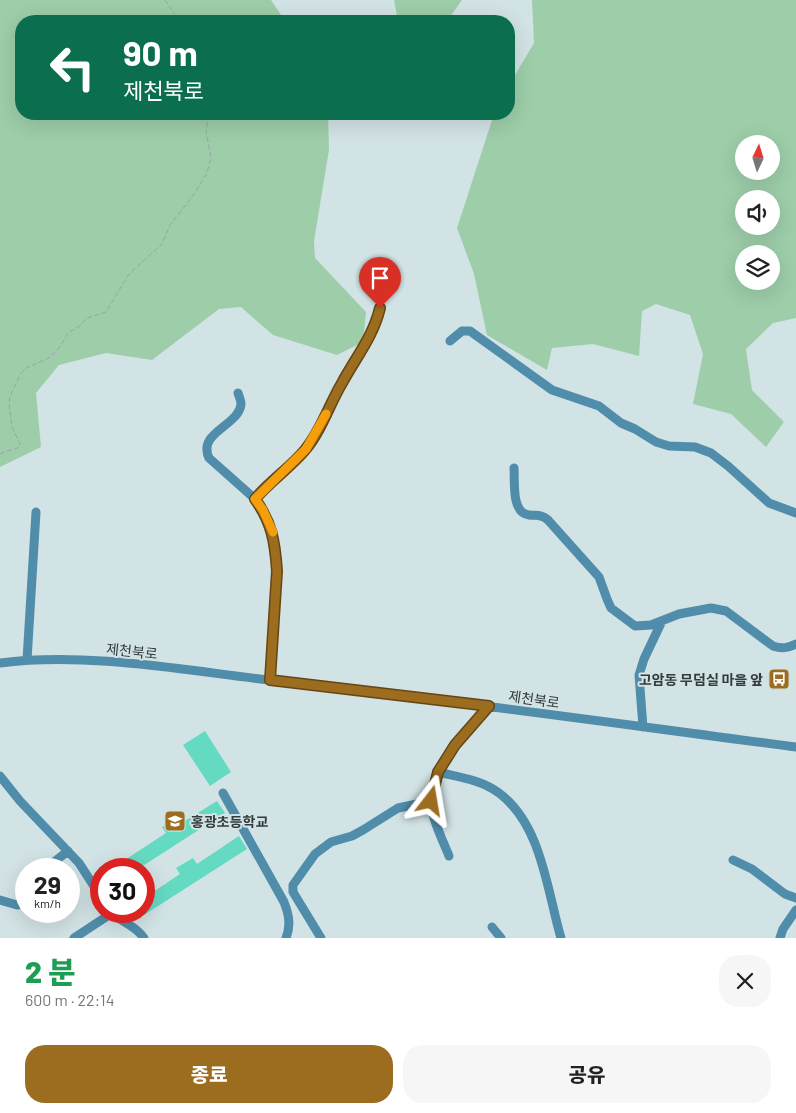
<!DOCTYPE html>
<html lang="ko">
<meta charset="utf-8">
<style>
:root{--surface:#fff;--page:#f6f6f6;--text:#222;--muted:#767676;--accent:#9c6c1f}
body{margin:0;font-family:Barlow,"Noto Sans KR",sans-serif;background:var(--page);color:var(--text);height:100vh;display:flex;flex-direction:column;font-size:19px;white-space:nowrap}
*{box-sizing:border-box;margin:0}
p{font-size:16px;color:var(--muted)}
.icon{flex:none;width:28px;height:28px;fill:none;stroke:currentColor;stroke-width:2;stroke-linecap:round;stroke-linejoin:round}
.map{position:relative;height:938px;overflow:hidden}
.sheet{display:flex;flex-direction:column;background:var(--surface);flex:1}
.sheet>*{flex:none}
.hud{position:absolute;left:15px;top:15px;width:500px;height:105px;border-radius:20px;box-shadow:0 5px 20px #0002;background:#0b6e4f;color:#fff;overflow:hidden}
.needle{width:32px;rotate:4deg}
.controls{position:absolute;left:735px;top:135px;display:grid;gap:10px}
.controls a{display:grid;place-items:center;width:45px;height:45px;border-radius:50%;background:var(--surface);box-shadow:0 5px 20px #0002;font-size:25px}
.speed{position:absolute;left:15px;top:858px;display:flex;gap:10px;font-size:25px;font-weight:700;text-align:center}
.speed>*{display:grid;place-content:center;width:65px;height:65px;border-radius:50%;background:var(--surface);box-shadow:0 5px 20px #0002;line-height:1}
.speed small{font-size:12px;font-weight:400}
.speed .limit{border:8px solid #d22;background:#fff;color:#111}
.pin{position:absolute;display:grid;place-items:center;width:42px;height:42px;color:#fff;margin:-51px -21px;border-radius:50% 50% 50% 0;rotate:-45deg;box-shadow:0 0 5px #0007}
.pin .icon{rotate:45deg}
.me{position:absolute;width:55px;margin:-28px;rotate:14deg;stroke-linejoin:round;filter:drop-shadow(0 0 4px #0008)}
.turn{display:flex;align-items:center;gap:18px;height:105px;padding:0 25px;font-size:22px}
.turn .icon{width:65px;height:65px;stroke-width:2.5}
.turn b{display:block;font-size:35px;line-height:42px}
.round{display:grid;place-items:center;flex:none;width:52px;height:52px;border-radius:20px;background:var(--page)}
.summary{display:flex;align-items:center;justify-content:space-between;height:85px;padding:0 25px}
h1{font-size:30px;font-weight:800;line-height:38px;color:#1e9e55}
.primary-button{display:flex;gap:10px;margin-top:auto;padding:10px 25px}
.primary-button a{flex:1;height:58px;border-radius:20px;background:var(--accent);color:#fff;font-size:20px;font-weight:800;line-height:58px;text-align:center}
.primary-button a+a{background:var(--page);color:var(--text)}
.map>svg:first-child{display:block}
.green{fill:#9dcda9;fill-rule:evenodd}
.building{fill:#65dac3}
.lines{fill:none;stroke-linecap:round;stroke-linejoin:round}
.path{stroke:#98a5a7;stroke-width:1;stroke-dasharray:5 2.5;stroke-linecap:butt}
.minor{stroke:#508dab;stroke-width:9}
.route-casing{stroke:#654614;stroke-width:12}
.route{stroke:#9c6c1f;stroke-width:9}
.slow{stroke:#f59e0b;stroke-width:9}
.labels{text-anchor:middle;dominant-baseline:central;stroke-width:4;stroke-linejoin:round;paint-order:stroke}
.street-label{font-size:14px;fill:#343b3c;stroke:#d2e3e5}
.poi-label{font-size:14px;font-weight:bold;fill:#343b3c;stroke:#d2e3e5;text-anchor:end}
</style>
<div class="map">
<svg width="796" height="938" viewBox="0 0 796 938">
<rect width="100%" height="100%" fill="#d2e3e5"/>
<!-- green -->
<path class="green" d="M0 0H271L285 21H21V114H328L329 150 314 241 315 258 366 312 363 342 337 355 273 335 241 307 219 309 152 360 106 353 59 365 36 393 41 447 0 467Z
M394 0H462L447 21H398Z
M532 0H796V318L773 323 746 349 752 390 784 422 766 447 731 414 693 404 703 354 690 315 656 304 642 311 639 356 593 344 552 348 547 370 487 335 474 274 457 228 494 114H509V85L534 43ZM744 144H771V171H744ZM744 199H771V226H744ZM744 254H771V281H744Z"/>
<!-- building -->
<path class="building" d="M205 731 231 772 210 786 183 745Z
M217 801 225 813 138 869H111L166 833 162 827 176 818 180 824Z
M239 836 247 849 144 915V898L180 874 176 868 193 858 197 864Z"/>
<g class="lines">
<!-- path -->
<path class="path" d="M165 0 179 21
M0 454 7 451 18 448 20 444 12 427 9 404 10 396 20 375 26 368 49 358 60 347 68 333 81 325 87 318 106 312 129 274 162 244 170 225 195 193 207 173 211 158 206 130 209 114"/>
<!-- minor -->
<path class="minor" d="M450 341 462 331H470L552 390 599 406 621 423 635 429 656 442 669 446 695 447 711 453 728 466 769 503 796 513
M238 393C239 396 241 401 241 404 239 426 197 432 209 458L255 499 263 511 273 532 277 571 270 680
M514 468C515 481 511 513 529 515 537 516 541 514 548 520L599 577 607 599 611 608 635 626 651 625 679 614 711 608 726 611 773 646C782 649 788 648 796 644
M255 499C270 481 290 468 305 451 319 434 326 412 336 393 351 365 373 340 380 308
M27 660 36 512
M0 663C87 652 182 670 269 680 445 699 620 724 796 747
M643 727 639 675 644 659 662 621
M438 772C459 777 482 780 499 793 542 825 547 891 561 938
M0 776 20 801 79 863 101 897
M223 793 284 902C289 915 291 925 286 938
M449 856C443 841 431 817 431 801 432 765 467 732 489 706
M733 860 752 869 785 894 796 898
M45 869 68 851
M0 900 17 905 26 903
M110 911C121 923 134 924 144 938
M492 927 501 938
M74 938 112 913
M321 938 293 892V885L315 854 331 842 352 836 363 830 398 808 431 801
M780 938 783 929 796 910"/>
</g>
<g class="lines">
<!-- route casing -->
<g class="route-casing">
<path id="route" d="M380 308C373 337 356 357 342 383 329 405 321 431 305 450 290 468 270 481 255 499 272 523 275 542 277 571L270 680 489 706 455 745 438 772 431 801"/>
</g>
<!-- route -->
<use href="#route" class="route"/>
<!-- slow -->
<path class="slow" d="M273 532 263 510 255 499 306 449 326 414"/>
</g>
<!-- icons -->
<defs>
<g id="bus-square" transform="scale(1.125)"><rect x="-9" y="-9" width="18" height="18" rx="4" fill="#9c6c1f" stroke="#d2e3e5"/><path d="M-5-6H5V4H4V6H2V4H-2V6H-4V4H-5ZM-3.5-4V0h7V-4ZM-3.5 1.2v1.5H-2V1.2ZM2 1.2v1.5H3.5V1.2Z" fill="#fff"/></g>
<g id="school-square" transform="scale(1.125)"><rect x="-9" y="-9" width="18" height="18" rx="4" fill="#9c6c1f" stroke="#d2e3e5"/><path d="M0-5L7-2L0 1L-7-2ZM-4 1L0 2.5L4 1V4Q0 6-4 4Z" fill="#fff"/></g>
</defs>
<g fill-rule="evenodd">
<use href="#bus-square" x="779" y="679"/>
<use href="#school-square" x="175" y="821"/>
</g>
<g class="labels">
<!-- street labels -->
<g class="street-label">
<text transform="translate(132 651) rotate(6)">제천북로</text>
<text transform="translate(534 699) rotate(8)">제천북로</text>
</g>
<!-- poi labels -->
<g class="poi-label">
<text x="763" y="679">고암동 무덤실 마을 앞</text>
<text x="191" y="821" text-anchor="start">홍광초등학교</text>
</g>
</g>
</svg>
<div class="controls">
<a><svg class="needle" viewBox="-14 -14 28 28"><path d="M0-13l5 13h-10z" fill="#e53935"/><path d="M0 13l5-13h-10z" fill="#767676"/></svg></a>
<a><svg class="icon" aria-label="sound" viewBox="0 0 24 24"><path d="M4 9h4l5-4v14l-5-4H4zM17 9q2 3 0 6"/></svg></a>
<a><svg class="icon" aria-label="layers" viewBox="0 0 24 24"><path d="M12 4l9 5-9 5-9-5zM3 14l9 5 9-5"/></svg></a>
</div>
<div class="speed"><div>29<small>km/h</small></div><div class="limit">30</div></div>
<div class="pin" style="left:380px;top:308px;background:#d93025"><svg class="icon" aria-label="arrive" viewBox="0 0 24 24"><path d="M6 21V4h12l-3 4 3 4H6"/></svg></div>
<svg class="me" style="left:431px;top:801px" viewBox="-20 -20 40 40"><path d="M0-17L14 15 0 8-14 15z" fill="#9c6c1f" stroke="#fff" stroke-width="4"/></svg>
<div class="hud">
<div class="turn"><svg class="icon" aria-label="left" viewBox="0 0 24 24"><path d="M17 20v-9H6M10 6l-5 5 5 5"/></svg><div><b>90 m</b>제천북로</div></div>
</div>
</div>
<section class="sheet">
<div class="summary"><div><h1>2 분</h1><p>600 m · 22:14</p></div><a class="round"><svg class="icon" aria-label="close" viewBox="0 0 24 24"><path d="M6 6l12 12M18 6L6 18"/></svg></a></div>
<div class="primary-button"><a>종료</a><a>공유</a></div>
</section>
